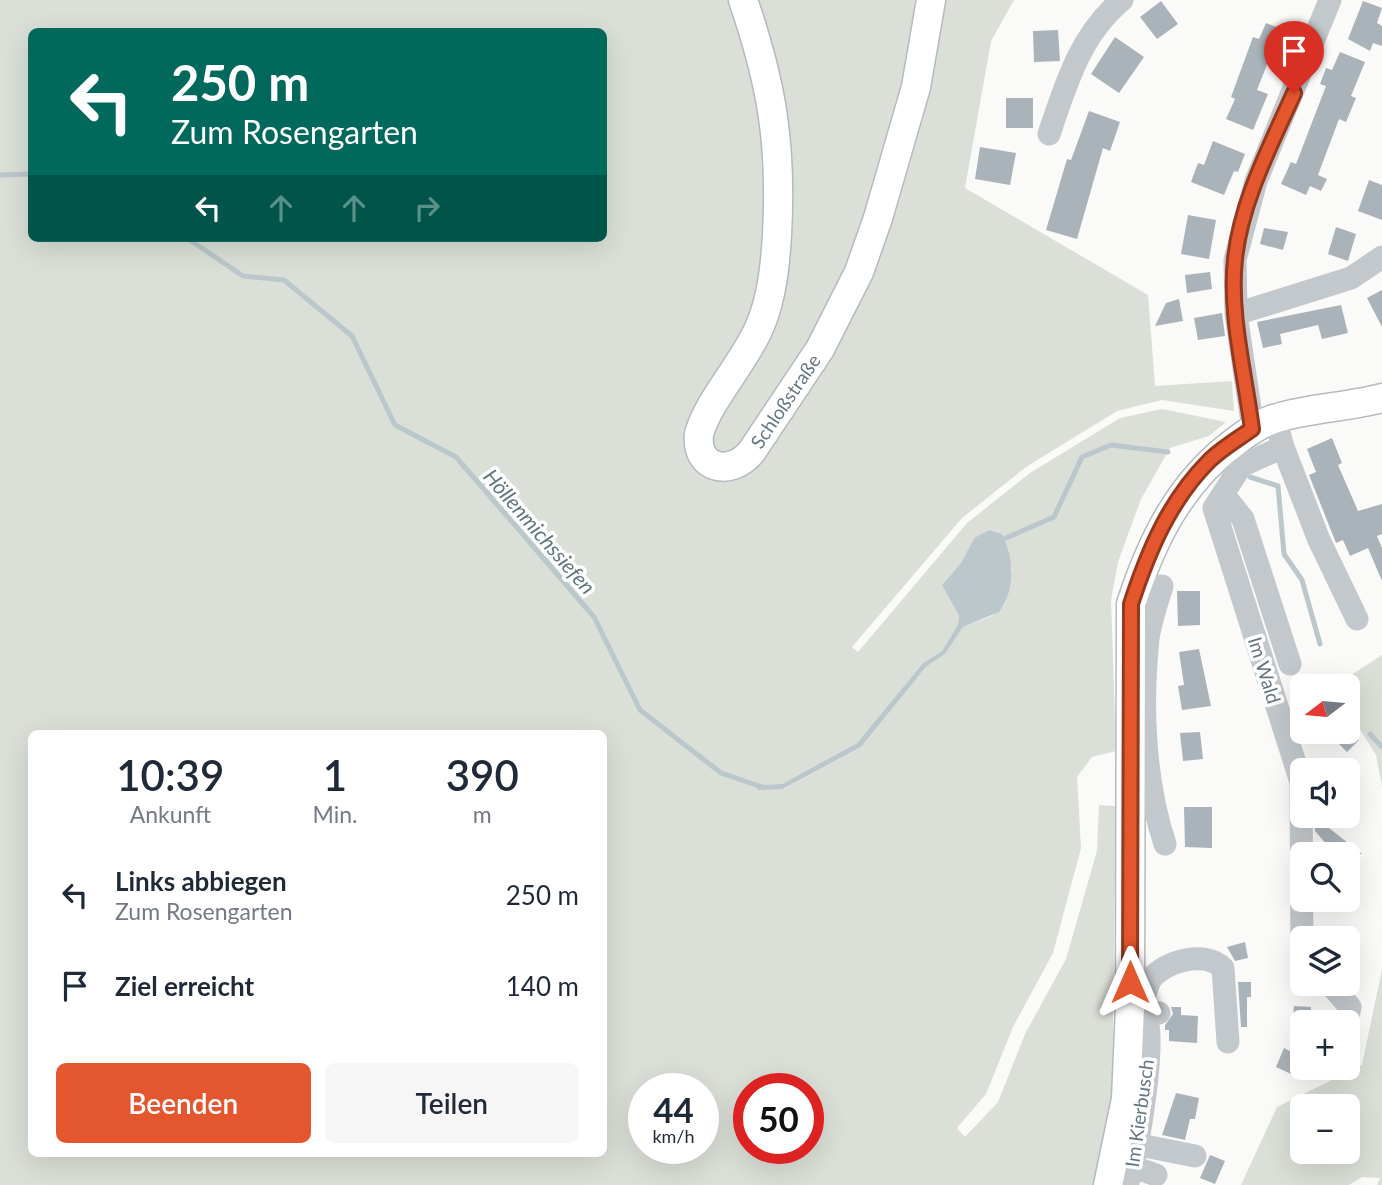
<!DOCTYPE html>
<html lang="de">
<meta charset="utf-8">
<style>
:root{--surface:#fff;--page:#f6f6f7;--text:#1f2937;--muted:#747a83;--accent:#e4572e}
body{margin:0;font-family:Lato,sans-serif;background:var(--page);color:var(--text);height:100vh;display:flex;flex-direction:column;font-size:26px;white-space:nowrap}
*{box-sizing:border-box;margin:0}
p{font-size:23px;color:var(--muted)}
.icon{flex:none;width:38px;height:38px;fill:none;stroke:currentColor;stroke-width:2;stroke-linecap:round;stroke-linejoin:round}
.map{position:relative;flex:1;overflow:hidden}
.panel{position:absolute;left:28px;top:730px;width:579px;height:427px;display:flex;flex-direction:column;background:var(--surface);border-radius:10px;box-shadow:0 7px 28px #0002}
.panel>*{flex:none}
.guide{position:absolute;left:28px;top:28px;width:579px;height:214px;border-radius:10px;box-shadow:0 7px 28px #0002;background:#00695c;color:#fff;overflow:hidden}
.needle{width:46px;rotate:254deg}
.controls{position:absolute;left:1290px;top:674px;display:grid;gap:14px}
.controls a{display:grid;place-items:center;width:70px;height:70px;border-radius:10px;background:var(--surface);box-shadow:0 7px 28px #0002;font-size:35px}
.speed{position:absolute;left:628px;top:1073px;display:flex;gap:14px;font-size:35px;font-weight:700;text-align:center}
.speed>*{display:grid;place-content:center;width:91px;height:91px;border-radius:50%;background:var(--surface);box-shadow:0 7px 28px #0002;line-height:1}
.speed small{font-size:18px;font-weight:400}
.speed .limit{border:10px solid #d22;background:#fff;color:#111}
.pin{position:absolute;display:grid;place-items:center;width:60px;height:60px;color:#fff;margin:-72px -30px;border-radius:50% 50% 50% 0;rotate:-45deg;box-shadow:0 0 7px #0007}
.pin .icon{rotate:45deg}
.me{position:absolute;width:77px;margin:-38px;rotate:0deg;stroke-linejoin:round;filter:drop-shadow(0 0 5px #0008)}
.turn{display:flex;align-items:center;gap:24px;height:147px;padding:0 28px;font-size:32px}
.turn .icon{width:91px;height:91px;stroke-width:2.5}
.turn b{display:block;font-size:49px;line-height:60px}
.lanes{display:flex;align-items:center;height:66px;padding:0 28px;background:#0003;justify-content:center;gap:35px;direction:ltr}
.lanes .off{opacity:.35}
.eta{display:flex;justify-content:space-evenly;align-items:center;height:119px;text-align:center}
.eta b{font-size:42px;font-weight:600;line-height:49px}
.action{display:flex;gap:14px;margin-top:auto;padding:14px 28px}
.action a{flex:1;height:80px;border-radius:10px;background:var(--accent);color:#fff;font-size:28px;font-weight:600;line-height:80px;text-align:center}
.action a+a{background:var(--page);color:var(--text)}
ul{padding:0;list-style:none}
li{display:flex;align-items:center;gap:21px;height:91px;padding:0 28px}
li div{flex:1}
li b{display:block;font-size:26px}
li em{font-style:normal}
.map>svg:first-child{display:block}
.green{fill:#dadfd7;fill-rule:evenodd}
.water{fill:#bbc7cb}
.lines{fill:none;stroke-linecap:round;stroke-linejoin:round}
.stream{stroke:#bbc7cb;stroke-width:5}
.building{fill:#aab3b9}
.major-casing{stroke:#b5babe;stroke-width:31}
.minor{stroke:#c3c8cc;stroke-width:23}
.major{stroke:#fff;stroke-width:28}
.route-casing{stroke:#94391e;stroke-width:18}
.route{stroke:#e4572e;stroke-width:12}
.labels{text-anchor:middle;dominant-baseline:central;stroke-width:7;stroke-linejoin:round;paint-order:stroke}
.street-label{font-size:19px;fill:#657683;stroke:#fff}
.water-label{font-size:21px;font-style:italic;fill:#60757c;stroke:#fff}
</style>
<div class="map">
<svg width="1382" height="1185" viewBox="0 0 1382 1185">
<rect width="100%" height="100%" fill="#fafaf8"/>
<!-- green -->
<path class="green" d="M0 0H1014L991 41 965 188 1148 295 1155 386 1232 381 1234 411 1162 400 1117 411 1026 467 962 518 852 647 858 652 967 523 1030 473 1120 418 1162 409 1226 422 1209 436 1170 448 1141 499 1118 562 1111 600 1116 751 1092 757 1077 777 1081 848 1053 953 1013 1027 986 1094 957 1128 965 1137 998 1102 1025 1034 1066 959 1097 851 1099 805 1116 806 1113 1015 1118 1185H0ZM32 32H604V238H32ZM989 530 1002 534 1012 570 1005 604 992 616 963 627 945 654 926 667 861 747 784 789H757L758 785 782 784 857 743 923 663 942 651 959 624V616L942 585 961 563 974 538ZM32 733H604V1153H32ZM644 1088H704V1148H644ZM749 1088H808V1148H749Z
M1382 655V786L1376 755 1348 710V686H1334Z
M1382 969V1185H1377L1380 1178 1362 1177 1349 1185H1241L1277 1107 1362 1065ZM1302 1106H1348V1152H1302Z"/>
<!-- water -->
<path class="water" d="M989 530 1002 534C1014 558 1016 589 999 612L963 627 945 654 926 667 861 747 783 789 757 790 758 785 782 784 857 743 923 663 942 651 958 625 959 616 942 585 961 563 974 538Z"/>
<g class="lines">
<!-- stream -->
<path class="stream" d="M0 175 32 174
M187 238 243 276 284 280 352 336 395 425 456 457 594 617 640 710 721 773 762 787
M1250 477 1278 486 1284 554 1302 580 1320 644
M999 541 1054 517 1082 457 1111 445 1168 452
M1370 734 1382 747"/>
</g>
<!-- building -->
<path class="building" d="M1161 1 1178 24 1157 39 1140 17Z
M1363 1 1382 8 1377 23 1382 26V46L1373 43 1370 51 1348 39Z
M1266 23 1292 33 1285 52 1274 47 1257 90 1268 94 1253 130 1226 119 1235 99 1231 97 1253 37 1259 39Z
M1058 30 1060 61 1034 62 1033 31Z
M1115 37 1144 57 1119 93 1091 74Z
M1340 52 1365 62 1351 96 1356 98 1346 122 1339 119 1318 175 1327 179 1321 191 1310 186 1306 195 1281 184 1291 162 1296 164 1326 86 1320 84 1326 68 1332 70Z
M1006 98H1033V128H1006Z
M1089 111 1120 122 1110 151 1103 148 1077 239 1046 230 1067 159 1071 160Z
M1213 141 1245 154 1238 172 1234 171 1224 195 1191 182 1198 163 1204 165Z
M980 147 1016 153 1010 185 975 179Z
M1369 180 1382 185V220L1358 211Z
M1188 215 1216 220 1209 259 1181 254Z
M1336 227 1356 234 1348 261 1328 254Z
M1264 228 1288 232 1283 250 1260 244Z
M1210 272 1212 289 1187 293 1185 275Z
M1382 290V327L1367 298Z
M1179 299 1183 321 1155 326 1166 303Z
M1341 305 1348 333 1322 339 1318 325 1280 334 1282 344 1263 348 1257 322Z
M1222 313 1225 336 1198 340 1194 318Z
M1332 438 1342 463 1338 465 1358 511 1382 504V534L1377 536 1382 548V581L1368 548 1350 556 1343 540 1336 543 1309 475 1316 472 1307 449Z
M1177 591H1200V625L1178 626Z
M1199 649 1211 706 1182 710 1178 686 1184 685 1179 652Z
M1200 732 1203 759 1183 761 1180 733Z
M1327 732H1351L1359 740 1347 752Z
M1184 807H1212V848L1185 847Z
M1315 816H1343L1329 828 1362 854H1335L1315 831Z
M1245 942 1248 958 1235 961 1227 947Z
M1238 982H1251V997H1247V1027H1241Z
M1294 1006 1311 1007 1310 1022H1302V1079L1276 1067 1284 1048 1290 1051Z
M1171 1007H1181V1015L1198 1016 1197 1043 1169 1041V1030H1165V1025L1173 1014Z
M1176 1093 1199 1098 1195 1119H1190L1185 1140 1162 1135Z
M1210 1155 1225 1161 1215 1184 1200 1178Z"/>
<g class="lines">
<!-- major casing -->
<g class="major-casing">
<path id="major" d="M743 0C772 84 782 145 777 235 775 266 772 299 759 328 744 363 708 401 699 434 695 470 732 477 752 451L820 349 859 272 878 218 916 87 931 0
M1108 1185 1126 1099 1130 1007 1131 604C1152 540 1180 482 1236 441 1248 432 1262 422 1277 418 1311 408 1348 407 1382 398"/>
</g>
<!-- minor -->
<path class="minor" d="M1049 134C1066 84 1080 35 1122 0
M1236 314 1351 278 1382 257
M1275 418 1283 447 1241 466 1214 508 1301 782 1302 959
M1253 429 1236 314 1235 260 1256 181 1330 0
M1283 447 1319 540 1357 619
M1223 494 1243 519 1290 664
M1162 586C1157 603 1150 622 1148 639 1141 706 1144 781 1165 844
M1330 984 1350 1007 1347 1022
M1159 1013 1142 1012C1144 1002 1145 988 1151 979 1165 961 1205 950 1223 968L1228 1042
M1135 1144 1195 1156
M1131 1166 1156 1175
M1127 1185C1138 1154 1153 1057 1148 1025 1146 1014 1139 1011 1130 1007"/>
<!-- major -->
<use href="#major" class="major"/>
</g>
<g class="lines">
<!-- route casing -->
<g class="route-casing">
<path id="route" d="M1130 982 1131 604C1148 552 1169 501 1209 461 1221 449 1238 439 1252 429 1245 374 1229 314 1235 259 1241 201 1271 145 1294 93"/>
</g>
<!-- route -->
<use href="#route" class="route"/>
</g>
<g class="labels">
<!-- street labels -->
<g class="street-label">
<text transform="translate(785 401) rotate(-56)">Schloßstraße</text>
<text transform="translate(1265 670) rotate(73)">Im Wald</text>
<text transform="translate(1139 1113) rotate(-82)">Im Kierbusch</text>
</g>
<!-- water labels -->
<g class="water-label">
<text transform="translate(540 531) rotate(49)">Höllenmichssiefen</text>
</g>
</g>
</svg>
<div class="controls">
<a><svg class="needle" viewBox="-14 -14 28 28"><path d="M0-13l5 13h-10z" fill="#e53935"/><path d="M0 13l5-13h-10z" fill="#747a83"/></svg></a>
<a><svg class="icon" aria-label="sound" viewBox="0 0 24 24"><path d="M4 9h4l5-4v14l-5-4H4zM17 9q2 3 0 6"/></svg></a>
<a><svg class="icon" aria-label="search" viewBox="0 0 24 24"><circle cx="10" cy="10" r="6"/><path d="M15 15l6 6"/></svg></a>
<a><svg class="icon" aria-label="layers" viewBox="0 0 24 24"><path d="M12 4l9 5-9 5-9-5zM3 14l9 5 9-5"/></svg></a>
<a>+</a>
<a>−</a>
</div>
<div class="speed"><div>44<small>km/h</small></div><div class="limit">50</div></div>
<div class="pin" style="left:1294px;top:93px;background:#d93025"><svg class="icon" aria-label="arrive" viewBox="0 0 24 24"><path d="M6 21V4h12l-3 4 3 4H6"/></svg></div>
<svg class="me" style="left:1130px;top:982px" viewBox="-20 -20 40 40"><path d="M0-17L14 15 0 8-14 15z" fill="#e4572e" stroke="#fff" stroke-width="4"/></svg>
<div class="guide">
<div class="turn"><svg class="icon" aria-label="left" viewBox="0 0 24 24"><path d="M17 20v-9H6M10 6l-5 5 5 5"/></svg><div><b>250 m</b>Zum Rosengarten</div></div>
<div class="lanes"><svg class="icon" aria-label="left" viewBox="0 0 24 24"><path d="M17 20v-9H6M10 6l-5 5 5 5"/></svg><svg class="icon off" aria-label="ahead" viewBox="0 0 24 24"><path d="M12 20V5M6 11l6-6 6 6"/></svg><svg class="icon off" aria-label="ahead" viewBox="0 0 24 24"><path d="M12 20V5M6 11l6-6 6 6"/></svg><svg class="icon off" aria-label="right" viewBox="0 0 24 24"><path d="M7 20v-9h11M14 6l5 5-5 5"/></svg></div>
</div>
<section class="panel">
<div class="eta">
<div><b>10:39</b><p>Ankunft</p></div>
<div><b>1</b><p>Min.</p></div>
<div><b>390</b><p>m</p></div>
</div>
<ul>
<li><svg class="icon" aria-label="left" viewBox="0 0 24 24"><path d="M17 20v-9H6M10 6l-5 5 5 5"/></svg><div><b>Links abbiegen</b><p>Zum Rosengarten</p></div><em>250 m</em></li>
<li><svg class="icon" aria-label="arrive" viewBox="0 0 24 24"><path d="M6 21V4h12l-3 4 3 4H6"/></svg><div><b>Ziel erreicht</b></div><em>140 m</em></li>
</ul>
<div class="action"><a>Beenden</a><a>Teilen</a></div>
</section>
</div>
